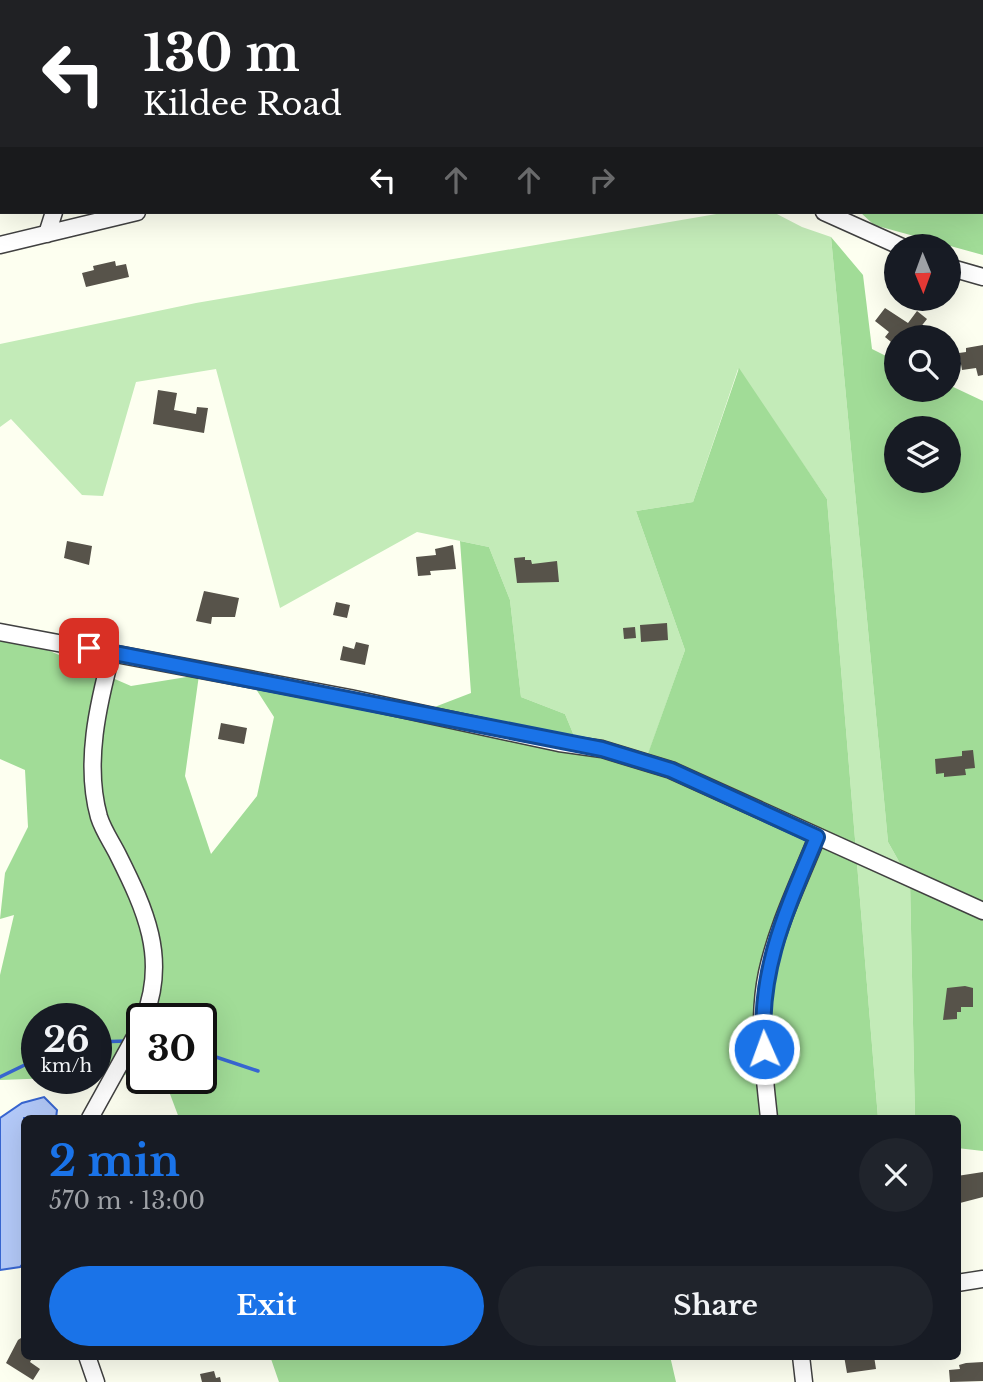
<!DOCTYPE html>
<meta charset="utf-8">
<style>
:root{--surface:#171b24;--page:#20242c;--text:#f1f3f6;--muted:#9ea1a6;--accent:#1a73e8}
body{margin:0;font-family:"Libre Baskerville",serif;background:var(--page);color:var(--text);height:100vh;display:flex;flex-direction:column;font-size:26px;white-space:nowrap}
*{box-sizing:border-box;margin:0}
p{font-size:23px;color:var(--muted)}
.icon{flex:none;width:38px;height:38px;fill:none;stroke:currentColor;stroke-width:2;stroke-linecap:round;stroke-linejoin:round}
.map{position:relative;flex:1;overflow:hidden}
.details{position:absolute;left:21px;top:1115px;width:940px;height:245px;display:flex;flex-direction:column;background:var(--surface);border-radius:10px;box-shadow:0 7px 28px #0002}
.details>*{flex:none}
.hud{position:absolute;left:0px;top:0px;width:984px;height:214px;box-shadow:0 7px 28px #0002;background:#202124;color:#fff;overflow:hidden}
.needle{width:46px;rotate:179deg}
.controls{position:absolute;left:884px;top:234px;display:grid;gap:14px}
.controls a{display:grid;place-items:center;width:77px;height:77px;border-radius:50%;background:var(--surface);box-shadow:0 7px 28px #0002;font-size:35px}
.speed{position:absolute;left:21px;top:1003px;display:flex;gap:14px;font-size:35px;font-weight:700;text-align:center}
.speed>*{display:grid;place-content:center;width:91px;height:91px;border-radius:50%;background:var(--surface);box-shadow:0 7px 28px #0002;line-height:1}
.speed small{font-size:18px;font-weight:400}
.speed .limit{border:4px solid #111;border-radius:10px;background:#fff;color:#111}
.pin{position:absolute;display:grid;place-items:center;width:60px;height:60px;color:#fff;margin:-30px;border-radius:14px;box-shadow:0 4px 10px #0006}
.me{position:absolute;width:77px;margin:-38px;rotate:358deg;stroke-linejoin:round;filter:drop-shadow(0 0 5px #0008)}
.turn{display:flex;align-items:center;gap:24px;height:147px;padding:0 28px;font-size:32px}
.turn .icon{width:91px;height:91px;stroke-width:2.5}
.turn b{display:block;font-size:49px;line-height:60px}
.lanes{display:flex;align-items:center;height:66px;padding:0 28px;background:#0003;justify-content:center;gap:35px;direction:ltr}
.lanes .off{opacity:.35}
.round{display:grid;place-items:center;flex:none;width:74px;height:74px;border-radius:37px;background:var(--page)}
.head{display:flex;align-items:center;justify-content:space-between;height:119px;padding:0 28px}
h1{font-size:42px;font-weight:700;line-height:52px;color:var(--accent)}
.button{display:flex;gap:14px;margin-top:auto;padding:14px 28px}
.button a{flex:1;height:80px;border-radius:42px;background:var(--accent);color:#fff;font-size:28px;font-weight:700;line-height:80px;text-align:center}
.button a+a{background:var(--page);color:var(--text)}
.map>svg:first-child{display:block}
.green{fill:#c3ebb8}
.forest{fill:#a1dc97;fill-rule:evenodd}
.water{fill:#b3c9f8;stroke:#3866d1;stroke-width:2}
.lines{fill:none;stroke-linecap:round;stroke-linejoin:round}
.stream{stroke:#3866d1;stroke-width:3.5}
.building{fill:#57534a}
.minor-casing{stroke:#414141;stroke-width:19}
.minor{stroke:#fff;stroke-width:16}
.route-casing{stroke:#114b97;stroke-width:18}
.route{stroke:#1a73e8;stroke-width:12}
</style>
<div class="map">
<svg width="983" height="1382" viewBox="0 0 983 1382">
<rect width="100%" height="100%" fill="#fdfff0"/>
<!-- green -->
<path class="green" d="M728 212H773L802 227 831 237 888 842 910 881 915 1118H878L827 499 738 369 693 502 636 511 685 650 645 763 577 743 565 714 521 697 510 600 489 547 417 532 280 608 216 369 136 382 103 496 82 495 11 419 0 427V344L196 303Z"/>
<!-- forest -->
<path class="forest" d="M882 0H983V255L874 225 860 212H982V2Z
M831 237 863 275 872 349 896 361V390H948L949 385 983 401V1151L957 1148V1118H915L910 881 888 842ZM896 429H948V481H896Z
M739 368 827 499 878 1118H179L164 1078H201V1018H142V1074L96 1076V1018H37V1078H54L0 1080V975L14 915 0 919 5 873 28 827 25 770 0 759V639L36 645 131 686 199 675 185 776 211 854 257 796 274 717 254 686 419 713 471 693 460 541 489 547 510 600 521 697 565 714 577 743 645 762 685 650 636 511 693 502Z
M270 1356H670L676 1382H279Z"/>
<!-- water -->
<path class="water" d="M44 1097 57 1110 56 1118H24V1262L20 1267 0 1270V1118L22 1103Z"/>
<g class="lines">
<!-- stream -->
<path class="stream" d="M96 1042 126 1041
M201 1052 258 1071
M0 1077 37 1059"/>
</g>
<!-- building -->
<path class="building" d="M115 261 116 266 126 264 129 277 86 287 82 273 94 270 93 266Z
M885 308 908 323 917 311 927 319 912 338H896V346L885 337 889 332 875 321Z
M983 345V375L978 376 976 368 962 370 959 353 966 352V348Z
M158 390 177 393 174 410 196 414 197 407 208 408 204 433 153 424Z
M67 541 92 546 89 565 64 558Z
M453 545 456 569 430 571 431 575 418 576 416 557 436 555 435 549Z
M525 557V560H531L532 564 557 561 559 582 517 583 514 558Z
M204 591 239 598 235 617H212L211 624 196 621Z
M336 602 350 605 347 618 333 615Z
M667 623 668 640 641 642 640 625Z
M635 627 636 638 624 639 623 628Z
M356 642 369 645 365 665 340 660 343 646 354 649Z
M221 723 247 728 244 744 218 739Z
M973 750 975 768 965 769 966 775 944 777V773L936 774 935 759 962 756V751Z
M965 986 973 988V1007H961V1012H957V1019L943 1020 947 988Z
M983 1172V1197L960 1203 957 1176Z
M24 1336V1356H33L30 1362 40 1369 33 1380 6 1363 18 1340Z
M844 1356H874L876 1369 847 1373Z
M983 1362V1381L950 1382 949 1370 960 1369 959 1365 966 1363Z
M214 1371 216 1378 220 1377 221 1382H202L200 1374Z"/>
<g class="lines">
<!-- minor casing -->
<g class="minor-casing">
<path id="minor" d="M617 0V2
M120 2 121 0
M824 212 902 247
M47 234 54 212
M0 245 137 212
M948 267 983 277
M0 632 350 698 559 743 602 749 671 770 983 911
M112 652C98 704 84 764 99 817 103 830 112 843 118 855 145 909 168 958 144 1018
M90 1118 142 1024
M769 1118C764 1071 757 1020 767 973 777 926 799 882 817 837
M957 1283 983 1279
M87 1356 96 1382
M801 1356 804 1382"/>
</g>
<!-- minor -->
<use href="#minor" class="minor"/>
</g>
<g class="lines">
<!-- route casing -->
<g class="route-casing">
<path id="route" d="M89 648 602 749 671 770 817 837C787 909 758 969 764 1049"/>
</g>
<!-- route -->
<use href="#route" class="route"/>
</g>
</svg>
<div class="controls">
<a><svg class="needle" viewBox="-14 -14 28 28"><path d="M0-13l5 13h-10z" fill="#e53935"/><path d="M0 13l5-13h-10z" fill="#9ea1a6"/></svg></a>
<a><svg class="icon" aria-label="search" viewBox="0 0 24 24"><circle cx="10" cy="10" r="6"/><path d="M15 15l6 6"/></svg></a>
<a><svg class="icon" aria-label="layers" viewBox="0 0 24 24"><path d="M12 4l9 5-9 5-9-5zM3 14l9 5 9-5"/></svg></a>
</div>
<div class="speed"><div>26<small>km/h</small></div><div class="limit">30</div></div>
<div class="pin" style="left:89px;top:648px;background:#d93025"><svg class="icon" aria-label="arrive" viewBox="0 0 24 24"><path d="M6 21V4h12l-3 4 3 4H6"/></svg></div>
<svg class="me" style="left:764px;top:1049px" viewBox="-20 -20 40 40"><circle r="17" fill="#1a73e8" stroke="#fff" stroke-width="3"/><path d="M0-11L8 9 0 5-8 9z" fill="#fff"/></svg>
<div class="hud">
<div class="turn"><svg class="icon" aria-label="left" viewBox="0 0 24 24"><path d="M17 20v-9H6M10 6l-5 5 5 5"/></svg><div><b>130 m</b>Kildee Road</div></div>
<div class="lanes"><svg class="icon" aria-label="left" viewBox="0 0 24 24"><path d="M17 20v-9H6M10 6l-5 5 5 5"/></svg><svg class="icon off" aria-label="ahead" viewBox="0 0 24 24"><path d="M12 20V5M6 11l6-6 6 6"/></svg><svg class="icon off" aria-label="ahead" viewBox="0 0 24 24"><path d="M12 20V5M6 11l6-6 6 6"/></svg><svg class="icon off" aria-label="right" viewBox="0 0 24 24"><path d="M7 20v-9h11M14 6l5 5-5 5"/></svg></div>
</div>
<section class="details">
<div class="head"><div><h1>2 min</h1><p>570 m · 13:00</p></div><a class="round"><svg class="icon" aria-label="close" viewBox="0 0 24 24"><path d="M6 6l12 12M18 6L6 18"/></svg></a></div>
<div class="button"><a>Exit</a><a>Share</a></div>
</section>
</div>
